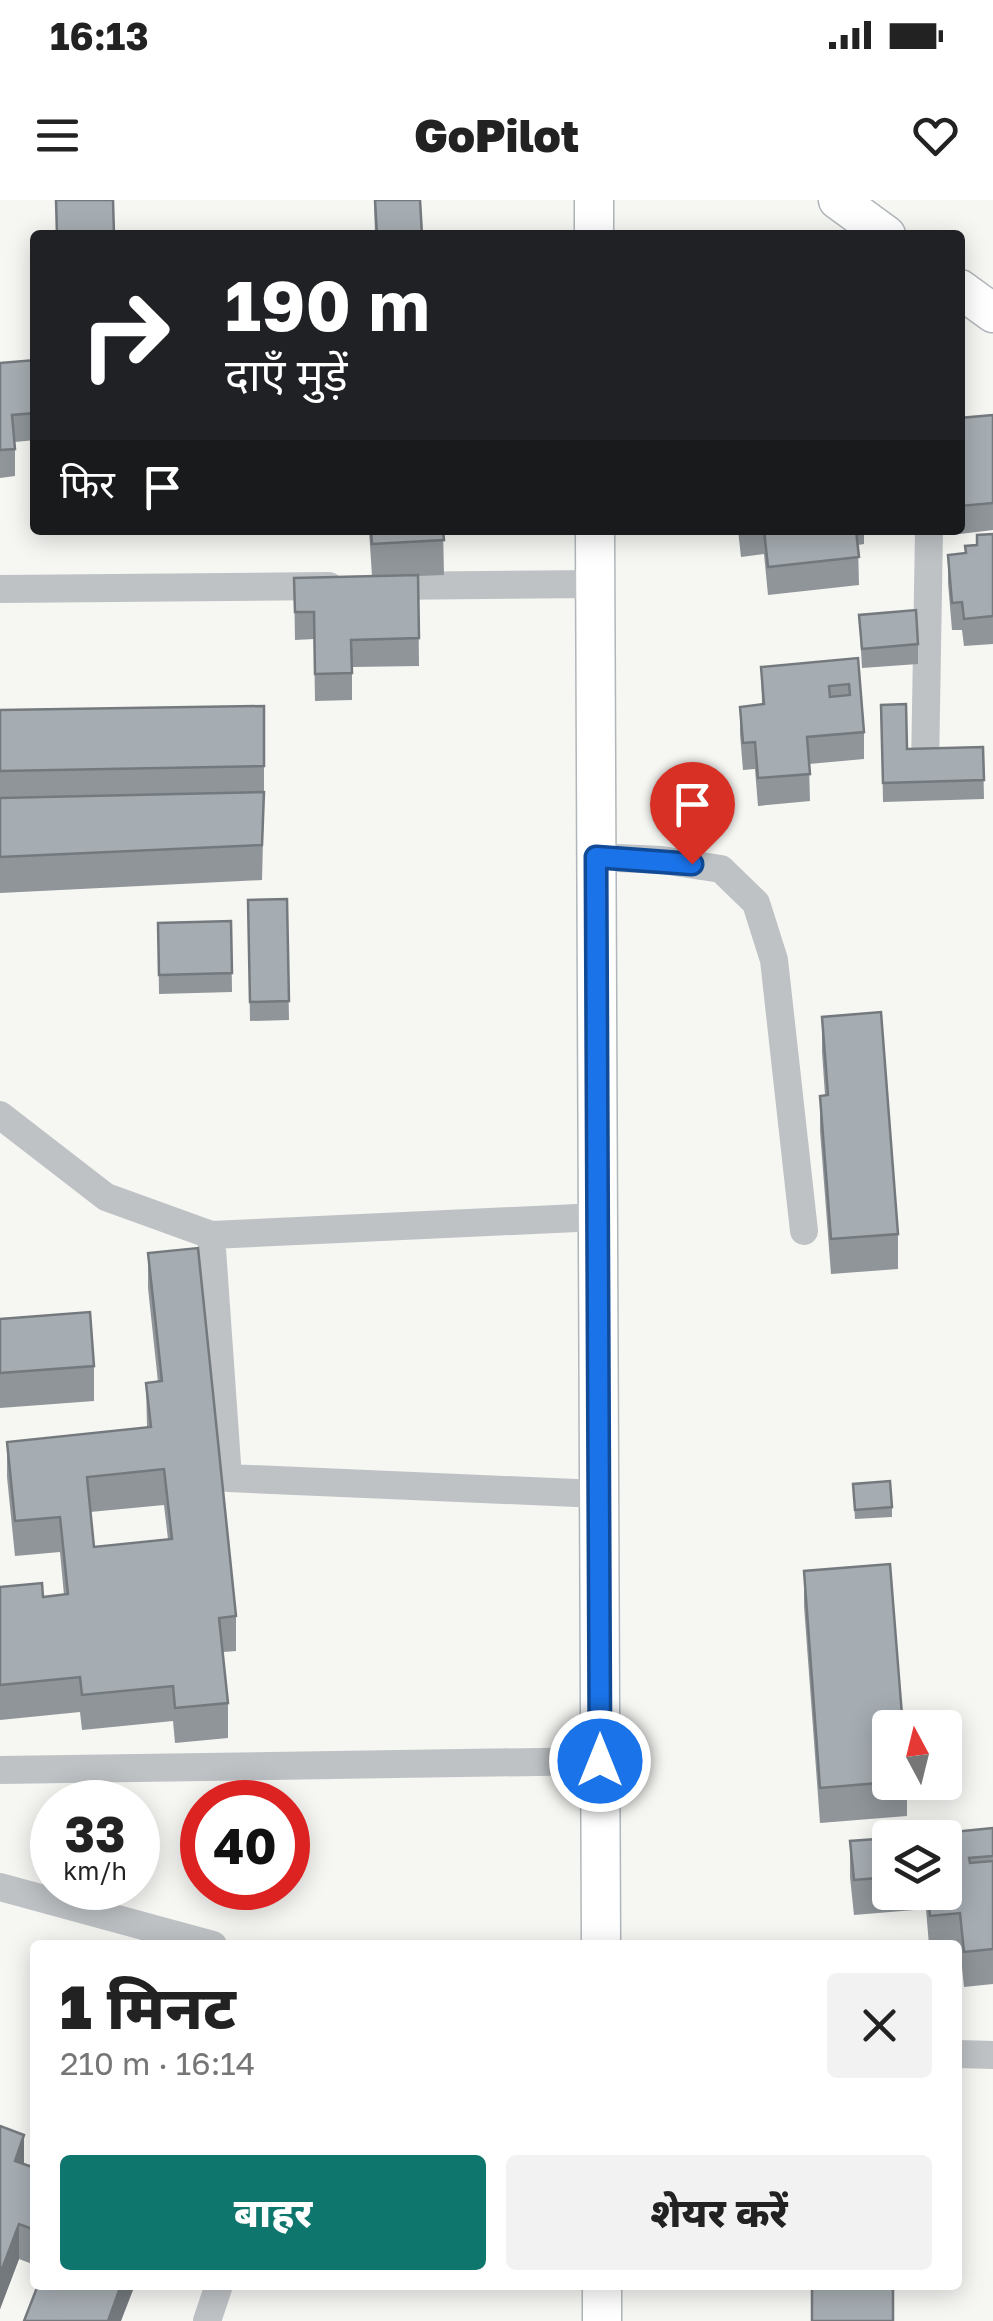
<!DOCTYPE html>
<html lang="hi">
<meta charset="utf-8">
<style>
:root{--surface:#fff;--page:#f2f2f2;--text:#222;--muted:#767676;--accent:#0f766e}
body{margin:0;font-family:"Golos Text","Noto Sans Devanagari",sans-serif;background:var(--page);color:var(--text);height:100vh;display:flex;flex-direction:column;font-size:38px;white-space:nowrap}
*{box-sizing:border-box;margin:0}
p{font-size:32px;color:var(--muted)}
.icon{flex:none;width:55px;height:55px;fill:none;stroke:currentColor;stroke-width:2;stroke-linecap:round;stroke-linejoin:round}
.map{position:relative;flex:1;overflow:hidden}
.side{position:absolute;left:30px;top:1740px;width:932px;height:350px;display:flex;flex-direction:column;background:var(--surface);border-radius:10px;box-shadow:0 5px 25px #0003}
.side>*{flex:none}
.banner{position:absolute;left:30px;top:30px;width:935px;height:305px;border-radius:10px;box-shadow:0 5px 25px #0003;background:#202124;color:#fff;overflow:hidden}
.needle{width:65px;rotate:353deg}
.controls{position:absolute;left:872px;top:1510px;display:grid;gap:20px}
.controls a{display:grid;place-items:center;width:90px;height:90px;border-radius:10px;background:var(--surface);box-shadow:0 5px 25px #0003;font-size:50px}
.speed{position:absolute;left:30px;top:1580px;display:flex;gap:20px;font-size:50px;font-weight:700;text-align:center}
.speed>*{display:grid;place-content:center;width:130px;height:130px;border-radius:50%;background:var(--surface);box-shadow:0 5px 25px #0003;line-height:1}
.speed small{font-size:25px;font-weight:400}
.speed .limit{border:15px solid #d22;background:#fff;color:#111}
.pin{position:absolute;display:grid;place-items:center;width:85px;height:85px;color:#fff;margin:-102px -42px;border-radius:50% 50% 50% 0;rotate:-45deg;box-shadow:0 0 10px #0007}
.pin .icon{rotate:45deg}
.me{position:absolute;width:110px;margin:-55px;rotate:0deg;stroke-linejoin:round;filter:drop-shadow(0 0 8px #0008)}
.turn{display:flex;align-items:center;gap:35px;height:210px;padding:0 30px;font-size:45px}
.turn .icon{width:130px;height:130px;stroke-width:2.5}
.turn b{display:block;font-size:70px;line-height:85px}
.then{display:flex;align-items:center;height:95px;padding:0 30px;background:#0003;gap:20px;font-size:38px}
.round{display:grid;place-items:center;flex:none;width:105px;height:105px;border-radius:10px;background:var(--page)}
.headline{display:flex;align-items:center;justify-content:space-between;height:170px;padding:0 30px}
h1{font-size:60px;font-weight:800;line-height:75px}
.button{display:flex;gap:20px;margin-top:auto;padding:20px 30px}
.button a{flex:1;height:115px;border-radius:10px;background:var(--accent);color:#fff;font-size:40px;font-weight:800;line-height:115px;text-align:center}
.button a+a{background:var(--page);color:var(--text)}
.status{display:flex;justify-content:space-between;align-items:center;height:70px;padding:0 50px;background:var(--surface);direction:ltr}
.status svg{height:28px;fill:currentColor}
header{display:flex;justify-content:space-between;align-items:center;height:130px;padding:0 30px;background:var(--surface);font-size:45px;font-weight:800}
.map>svg:first-child{display:block}
.lines{fill:none;stroke-linecap:round;stroke-linejoin:round}
.secondary-casing{stroke:#b0b6ba;stroke-width:41}
.street{stroke:#bec2c5;stroke-width:28}
.secondary{stroke:#fff;stroke-width:38}
.wall{fill:#8f9599;fill-rule:evenodd}
.shaded-wall{fill:#74797d}
.building{fill:#a6adb2;stroke:#74797d;stroke-width:2.5;fill-rule:evenodd}
.route-casing{stroke:#114b97;stroke-width:25}
.route{stroke:#1a73e8;stroke-width:18}
</style>
<div class="status"><b>16:13</b><svg viewBox="0 0 49 12"><path d="M0 12V9h3v3zM5 12V6h3v6zM10 12V3h3v9zM15 12V0h3v12zM26 1h20v11H26zM47 4h2v5h-2z"/></svg></div>
<header><svg class="icon" aria-label="menu" viewBox="0 0 24 24"><path d="M4 6h16M4 12h16M4 18h16"/></svg>GoPilot<svg class="icon" aria-label="heart" viewBox="0 0 24 24"><path d="M12 20l-8-8c-3-5 5-10 8-4 3-6 11-1 8 4z"/></svg></header>
<div class="map">
<svg width="993" height="2121" viewBox="0 0 993 2121">
<rect width="100%" height="100%" fill="#f6f6f3"/>
<g class="lines">
<!-- secondary casing -->
<g class="secondary-casing">
<path id="secondary" d="M594 0V35
M838 0 886 35
M960 89 993 113
M595 330 601 1745
M602 2085V2121"/>
</g>
<!-- street -->
<path class="street" d="M382 386 595 384
M0 389 329 386
M925 569 929 330
M596 657 662 660 721 669 756 703 774 760 804 1031
M0 915 106 997 211 1035
M598 1017 211 1035 228 1278 599 1294
M0 1570 600 1561
M0 1687 213 1745
M958 1854 993 1855
M207 2121 219 2085"/>
<!-- secondary -->
<use href="#secondary" class="secondary"/>
</g>
<!-- wall -->
<path class="wall" d="M374 0H420L422 35H375Z
M35 160V240L15 242V276L0 278V163Z
M993 215V330L960 334V218Z
M369 330H443L444 375 418 376 419 466 352 467V500L315 501 314 439 295 440 294 378 372 376Z
M738 330H864V344L858 345 859 385 768 395 764 354 741 357Z
M993 334V444L964 446 962 430H952L948 383V355L965 354Z
M859 415 918 444V464L862 468Z
M858 458 864 532V559L809 564 810 601 758 606 755 569 743 570 740 534V507L762 504 761 467Z
M881 505 907 549 983 547 984 599 883 602Z
M264 506V601L262 680 0 693V510Z
M287 699 289 820 250 821 248 700Z
M231 721 232 792 159 794 158 723Z
M822 817 898 1034V1069L831 1074 820 931V896L825 895 822 852Z
M148 1053 236 1416V1451L223 1452 228 1503V1538L175 1543 173 1521 82 1530 80 1512 0 1520V1387L43 1397 64 1395 60 1352 15 1356 7 1277V1242L147 1227 146 1183 158 1182 148 1088ZM164 1305 168 1339 94 1347 90 1312Z
M0 1119 94 1166V1201L0 1208Z
M853 1284 892 1307V1317L855 1319Z
M804 1371 890 1582H907V1616L820 1623 804 1406Z
M993 1628V1784L964 1787 960 1748 958 1749V1745H929L926 1709 854 1715 850 1677V1641L890 1638V1692H945V1638Z
M0 1926 24 1964 35 1968V2065L19 2059 0 2109Z"/>
<!-- shaded-wall -->
<path class="shaded-wall" d="M24 1935V1970L15 1961Z
M19 2024V2059L0 2109V2074Z
M121 2085H135L121 2121H108Z"/>
<!-- building -->
<path class="building" d="M56 0H113L114 35H57Z
M375 0H420L422 35H377Z
M35 160V213L12 215 15 249 0 250V163Z
M993 215V303L960 306V218Z
M371 330H443L444 340 372 344Z
M764 330H856L859 357 768 367Z
M993 334V416L964 419 962 402 952 403 948 355 966 353 965 346 977 345V335Z
M418 375 419 438 351 440 352 473 315 474 314 412H295L294 378Z
M916 410 918 444 862 449 859 415Z
M858 458 864 532 807 537 810 574 758 578 755 542 743 543 740 507 764 504 761 467ZM849 484 850 495 830 497 829 486Z
M906 504 907 549 983 547 984 580 883 583 881 505Z
M264 506V566L0 571V510Z
M264 592 262 645 0 657V598Z
M287 699 289 801 250 802 248 700Z
M231 721 232 773 159 775 158 723Z
M881 812 898 1034 831 1039 820 896 828 895 822 817Z
M198 1048 236 1416 219 1418 228 1503 175 1508 173 1486 82 1495 80 1477 0 1485V1387L42 1383 43 1397 68 1394 60 1317 15 1321 7 1242 151 1227 146 1183 162 1181 148 1053ZM164 1269 172 1339 94 1347 87 1277Z
M90 1112 94 1166 0 1173V1119Z
M890 1281 892 1307 855 1310 853 1284Z
M890 1364 903 1528H890V1582L820 1588 804 1371Z
M993 1628V1656L969 1658 970 1663 993 1661V1749L964 1752 960 1713 930 1716 928 1692H945V1638H893Z
M890 1638V1677L854 1680 850 1641Z
M0 1926 24 1935 15 1961 35 1968V1976L32 1984 35 1985V2030L19 2024 0 2074Z
M38 2085H121L108 2121H24Z
M812 2085H893V2121H812Z"/>
<g class="lines">
<!-- route casing -->
<g class="route-casing">
<path id="route" d="M600 1561 596 657 692 664"/>
</g>
<!-- route -->
<use href="#route" class="route"/>
</g>
</svg>
<div class="controls">
<a><svg class="needle" viewBox="-14 -14 28 28"><path d="M0-13l5 13h-10z" fill="#e53935"/><path d="M0 13l5-13h-10z" fill="#767676"/></svg></a>
<a><svg class="icon" aria-label="layers" viewBox="0 0 24 24"><path d="M12 4l9 5-9 5-9-5zM3 14l9 5 9-5"/></svg></a>
</div>
<div class="speed"><div>33<small>km/h</small></div><div class="limit">40</div></div>
<div class="pin" style="left:692px;top:664px;background:#d93025"><svg class="icon" aria-label="arrive" viewBox="0 0 24 24"><path d="M6 21V4h12l-3 4 3 4H6"/></svg></div>
<svg class="me" style="left:600px;top:1561px" viewBox="-20 -20 40 40"><circle r="17" fill="#1a73e8" stroke="#fff" stroke-width="3"/><path d="M0-11L8 9 0 5-8 9z" fill="#fff"/></svg>
<div class="banner">
<div class="turn"><svg class="icon" aria-label="right" viewBox="0 0 24 24"><path d="M7 20v-9h11M14 6l5 5-5 5"/></svg><div><b>190 m</b>दाएँ मुड़ें</div></div>
<div class="then">फिर<svg class="icon" aria-label="arrive" viewBox="0 0 24 24"><path d="M6 21V4h12l-3 4 3 4H6"/></svg></div>
</div>
<section class="side">
<div class="headline"><div><h1>1 मिनट</h1><p>210 m · 16:14</p></div><a class="round"><svg class="icon" aria-label="close" viewBox="0 0 24 24"><path d="M6 6l12 12M18 6L6 18"/></svg></a></div>
<div class="button"><a>बाहर</a><a>शेयर करें</a></div>
</section>
</div>
